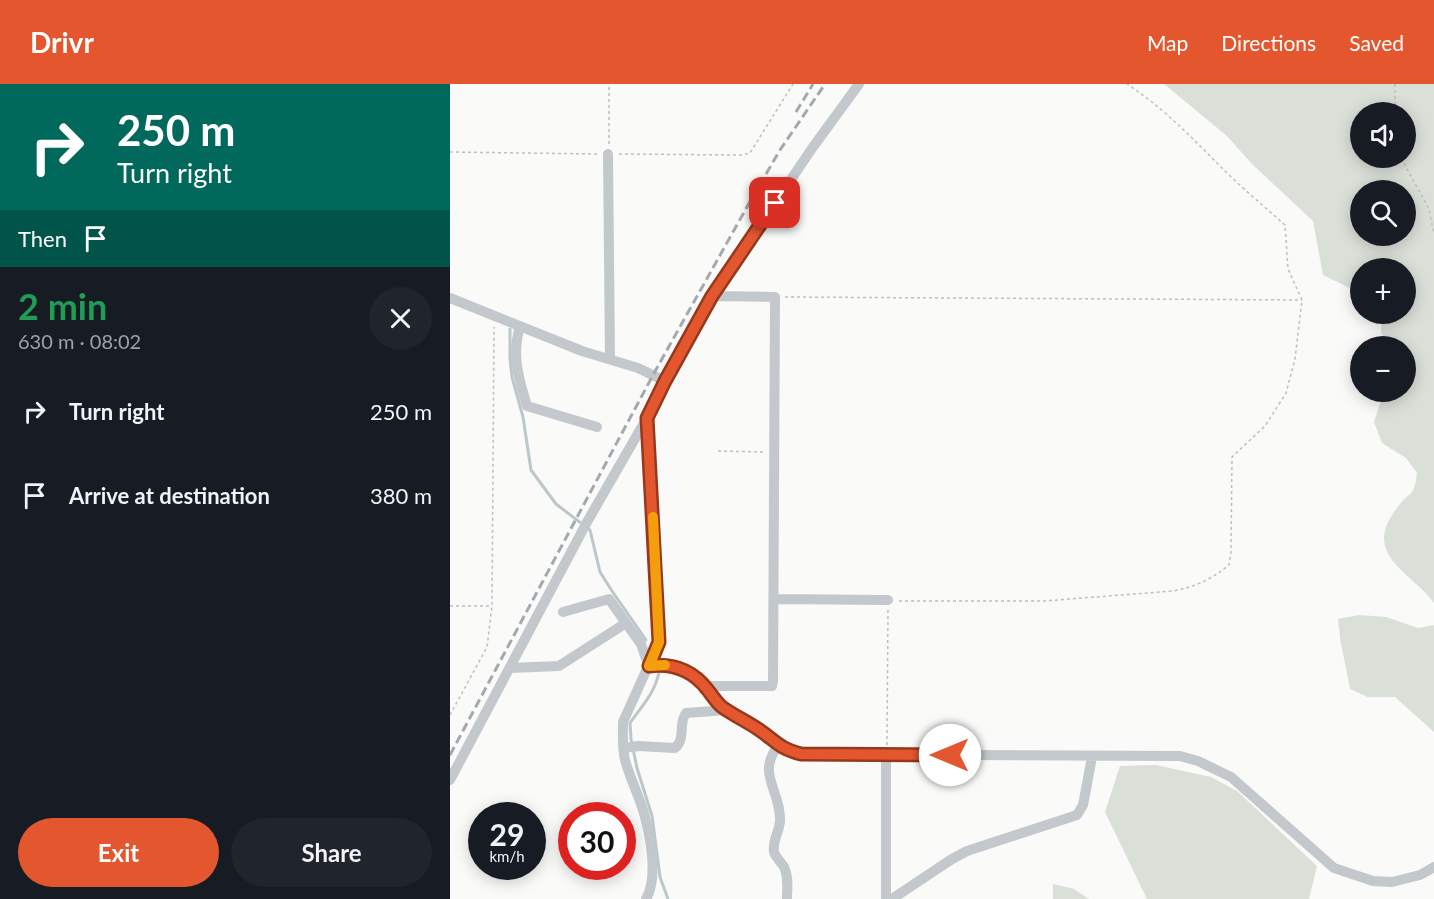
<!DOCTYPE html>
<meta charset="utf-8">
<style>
:root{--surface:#171b24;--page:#20242c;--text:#f1f3f6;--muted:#9ea1a6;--accent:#e4572e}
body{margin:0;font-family:Lato,sans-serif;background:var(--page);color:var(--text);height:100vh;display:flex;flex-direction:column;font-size:22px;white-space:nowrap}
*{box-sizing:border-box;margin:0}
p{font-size:20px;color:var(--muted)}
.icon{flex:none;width:33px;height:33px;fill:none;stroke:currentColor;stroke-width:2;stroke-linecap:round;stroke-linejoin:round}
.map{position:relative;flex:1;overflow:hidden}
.details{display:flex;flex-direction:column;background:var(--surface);width:450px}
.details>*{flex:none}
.guide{background:#00695c;color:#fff;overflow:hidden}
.buttons{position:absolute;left:900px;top:18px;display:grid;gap:12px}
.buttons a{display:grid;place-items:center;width:66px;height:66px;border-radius:50%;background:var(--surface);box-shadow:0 3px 15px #0003;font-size:30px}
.speed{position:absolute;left:18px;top:718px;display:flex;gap:12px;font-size:30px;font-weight:700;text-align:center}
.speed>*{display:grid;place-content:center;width:78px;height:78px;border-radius:50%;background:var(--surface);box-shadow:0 3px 15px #0003;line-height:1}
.speed small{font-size:15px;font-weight:400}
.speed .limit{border:9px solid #d22;background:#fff;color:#111}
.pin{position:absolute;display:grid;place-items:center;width:51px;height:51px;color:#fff;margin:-26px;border-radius:12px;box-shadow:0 3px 9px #0006}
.me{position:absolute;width:66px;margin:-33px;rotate:270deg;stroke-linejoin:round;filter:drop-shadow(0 0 4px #0008)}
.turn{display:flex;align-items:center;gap:21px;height:126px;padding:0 18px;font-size:27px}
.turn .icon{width:78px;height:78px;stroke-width:2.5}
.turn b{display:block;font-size:42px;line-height:51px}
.then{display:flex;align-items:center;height:57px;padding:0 18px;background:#0003;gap:12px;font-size:22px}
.round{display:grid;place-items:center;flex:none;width:63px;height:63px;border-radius:32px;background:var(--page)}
.headline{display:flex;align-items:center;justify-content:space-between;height:102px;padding:0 18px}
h1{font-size:36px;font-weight:700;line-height:45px;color:#1e9e55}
.action{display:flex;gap:12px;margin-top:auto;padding:12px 18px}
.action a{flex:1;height:69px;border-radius:36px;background:var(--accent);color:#fff;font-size:24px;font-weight:700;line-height:69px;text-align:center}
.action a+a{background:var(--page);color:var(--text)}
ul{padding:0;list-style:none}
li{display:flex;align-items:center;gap:18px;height:84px;padding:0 18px}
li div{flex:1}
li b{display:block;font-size:22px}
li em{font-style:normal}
header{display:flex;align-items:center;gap:36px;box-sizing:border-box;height:84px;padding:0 30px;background:var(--accent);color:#fff}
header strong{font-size:28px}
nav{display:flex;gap:33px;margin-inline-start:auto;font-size:21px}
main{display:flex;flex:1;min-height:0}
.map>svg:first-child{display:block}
.green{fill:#dadfd7;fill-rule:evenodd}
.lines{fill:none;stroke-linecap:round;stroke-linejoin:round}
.stream{stroke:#bbc7cb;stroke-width:3}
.path{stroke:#bbbfc2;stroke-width:1.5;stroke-dasharray:3 3;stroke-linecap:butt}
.minor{stroke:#c3c8cc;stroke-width:10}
.rail{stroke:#a2aab0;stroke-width:3;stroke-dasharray:9 4.5;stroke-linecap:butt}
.route-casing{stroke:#94391e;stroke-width:15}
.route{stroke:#e4572e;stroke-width:10}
.slow{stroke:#f59e0b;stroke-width:10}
</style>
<header>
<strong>Drivr</strong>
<nav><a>Map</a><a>Directions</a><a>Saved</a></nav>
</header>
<main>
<section class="details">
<div class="guide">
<div class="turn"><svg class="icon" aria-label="right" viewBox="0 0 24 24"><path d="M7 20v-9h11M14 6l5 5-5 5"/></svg><div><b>250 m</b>Turn right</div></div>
<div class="then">Then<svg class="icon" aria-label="arrive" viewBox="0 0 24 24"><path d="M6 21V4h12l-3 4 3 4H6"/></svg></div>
</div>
<div class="headline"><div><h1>2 min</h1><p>630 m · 08:02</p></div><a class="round"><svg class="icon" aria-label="close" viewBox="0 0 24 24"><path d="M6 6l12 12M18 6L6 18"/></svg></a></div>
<ul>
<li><svg class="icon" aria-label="right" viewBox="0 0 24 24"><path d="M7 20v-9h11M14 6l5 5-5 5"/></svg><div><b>Turn right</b></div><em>250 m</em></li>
<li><svg class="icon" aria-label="arrive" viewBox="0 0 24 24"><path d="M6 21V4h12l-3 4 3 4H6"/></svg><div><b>Arrive at destination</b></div><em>380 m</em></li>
</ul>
<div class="action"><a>Exit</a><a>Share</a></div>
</section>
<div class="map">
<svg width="984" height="815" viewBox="0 0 984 815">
<rect width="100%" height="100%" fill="#fafaf8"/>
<!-- green -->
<path class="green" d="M714 0H984V519C962 488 910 471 947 424 960 406 964 415 967 389L956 374 932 359 924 338 932 313 936 308H956V262H942L931 249V230H956V184H910V209L873 191 863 137 802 80 777 52ZM910 28H956V74H910ZM910 106H956V152H910Z
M909 531 936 533 968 544 984 541V648L945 613H918L900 605 890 554 888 535Z
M706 681 761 693 787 707 867 782 859 815H697L655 728 670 682Z
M603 800 624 805 639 815H603Z"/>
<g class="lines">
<!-- stream -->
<path class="stream" d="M60 245V274L62 293 73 333 81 386 106 420 140 446 150 488 162 507 196 556
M209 588C205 609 192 622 180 639L181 655 187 684 202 732 210 793 218 815"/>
<!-- path -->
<path class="path" d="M945 0V28
M159 60V0
M0 68 149 70
M169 70 291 71 300 69 343 0
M951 74 979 125 984 150
M335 213 852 216
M268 367 315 368
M449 517H594L723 507C745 503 762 495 779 481L781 468 782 373 815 342 836 309 845 275 852 216 838 185 835 141C815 123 793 105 774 86 743 55 714 24 677 0
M0 522H41
M0 631 37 563 42 522 44 243
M437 661 438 525"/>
<!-- minor -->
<path class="minor" d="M158 70 160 275
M0 214 132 267 188 284 215 297
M70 243C61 271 69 295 77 322L147 343
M324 515 438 516
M113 528 159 515 191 560 199 583
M199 583C223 579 241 586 257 605 262 611 266 618 272 623 283 631 296 636 308 645 326 658 328 664 351 670L730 672 748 677 781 693 884 784 923 797 942 798 970 791 984 783
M60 584 109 582 176 539
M255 602H322L323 597 325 213 262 212
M328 662C306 690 331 707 330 736 330 747 322 756 324 768 326 774 331 778 334 783 339 793 337 804 337 815
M174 664 188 662 225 664C236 655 228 639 236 629L276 626
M0 696 137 438 198 332 262 212 363 63 409 0
M196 815C208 795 201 755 195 733 190 713 180 695 175 676 172 664 173 651 173 638L209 558 197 334
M436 815V671
M442 815 502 775 517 767 627 731 633 721 642 673"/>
<!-- rail -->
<path class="rail" d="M346 28 363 0
M0 671 203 291 302 114 330 66 375 0"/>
</g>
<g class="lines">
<!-- route casing -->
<g class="route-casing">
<path id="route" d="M325 119 262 212 215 297 197 334 209 558 199 582C223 579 242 586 257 605 262 611 266 618 272 623 283 631 296 637 308 645 326 657 328 664 351 670L500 671"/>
</g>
<!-- route -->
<use href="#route" class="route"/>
<!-- slow -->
<path class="slow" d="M203 433 209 558 199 582 215 581"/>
</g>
</svg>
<div class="buttons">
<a><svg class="icon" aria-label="sound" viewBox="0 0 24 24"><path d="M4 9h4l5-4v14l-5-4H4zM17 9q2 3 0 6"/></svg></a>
<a><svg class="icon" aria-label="search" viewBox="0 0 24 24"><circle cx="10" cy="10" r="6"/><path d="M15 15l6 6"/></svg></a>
<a>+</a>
<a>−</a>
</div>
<div class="speed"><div>29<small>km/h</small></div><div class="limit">30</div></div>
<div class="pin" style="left:325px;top:119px;background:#d93025"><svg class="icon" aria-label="arrive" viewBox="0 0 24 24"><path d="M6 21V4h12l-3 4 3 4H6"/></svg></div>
<svg class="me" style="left:500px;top:671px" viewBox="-20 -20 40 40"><circle r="19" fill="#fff"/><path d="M0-13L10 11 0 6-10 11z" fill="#e4572e"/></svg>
</div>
</main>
